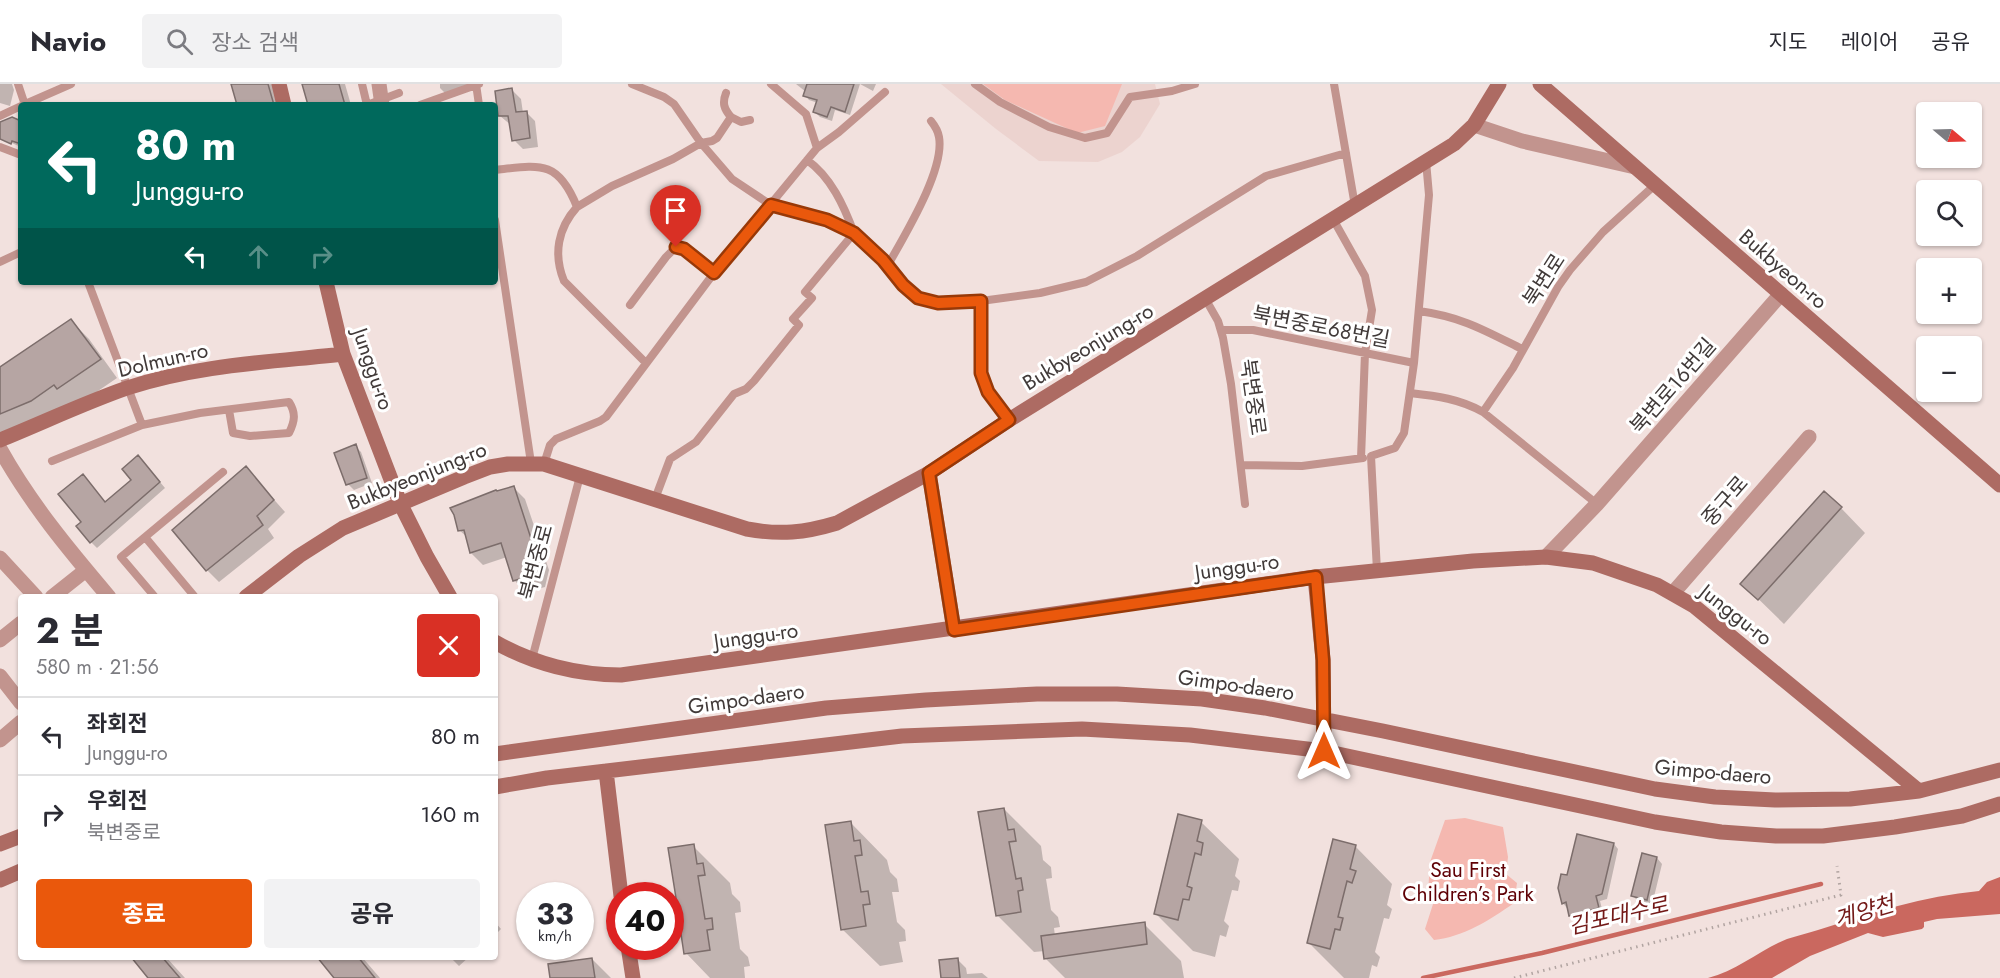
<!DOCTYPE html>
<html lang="ko">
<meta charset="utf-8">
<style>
:root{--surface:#fff;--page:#f2f2f3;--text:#2b2b33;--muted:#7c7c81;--line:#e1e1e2;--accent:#ea580c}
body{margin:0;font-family:Jost,"Noto Sans KR",sans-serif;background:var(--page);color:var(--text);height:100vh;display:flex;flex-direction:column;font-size:22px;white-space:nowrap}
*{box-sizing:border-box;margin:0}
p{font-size:20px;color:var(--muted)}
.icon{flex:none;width:33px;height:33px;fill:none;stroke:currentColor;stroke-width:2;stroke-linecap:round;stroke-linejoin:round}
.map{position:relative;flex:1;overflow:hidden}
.panel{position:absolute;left:18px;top:510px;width:480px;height:366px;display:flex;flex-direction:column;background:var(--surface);border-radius:6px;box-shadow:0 2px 4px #0004}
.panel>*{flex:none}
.banner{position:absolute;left:18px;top:18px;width:480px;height:183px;border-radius:6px;box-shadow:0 2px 4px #0004;background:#00695c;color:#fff;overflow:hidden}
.needle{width:39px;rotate:109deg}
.fabs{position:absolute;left:1916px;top:18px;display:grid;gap:12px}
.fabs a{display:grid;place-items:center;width:66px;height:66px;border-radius:6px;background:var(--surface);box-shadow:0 2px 4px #0004;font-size:30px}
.speed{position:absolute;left:516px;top:798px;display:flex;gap:12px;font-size:30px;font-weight:700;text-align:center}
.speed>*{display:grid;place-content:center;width:78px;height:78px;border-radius:50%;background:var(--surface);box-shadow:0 2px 4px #0004;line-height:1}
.speed small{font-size:15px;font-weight:400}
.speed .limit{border:9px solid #d22;background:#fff;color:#111}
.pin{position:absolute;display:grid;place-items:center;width:51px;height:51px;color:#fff;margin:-62px -26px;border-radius:50% 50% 50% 0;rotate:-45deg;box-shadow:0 0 6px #0007}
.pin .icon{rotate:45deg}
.me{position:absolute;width:66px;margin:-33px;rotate:0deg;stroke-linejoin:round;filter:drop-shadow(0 0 4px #0008)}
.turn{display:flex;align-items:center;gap:21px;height:126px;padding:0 18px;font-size:27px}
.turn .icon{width:78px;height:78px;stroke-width:2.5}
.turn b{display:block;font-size:42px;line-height:51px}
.lanes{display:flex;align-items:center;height:57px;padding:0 18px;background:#0003;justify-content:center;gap:30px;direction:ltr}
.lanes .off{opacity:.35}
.round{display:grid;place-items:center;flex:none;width:63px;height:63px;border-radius:6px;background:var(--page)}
.headline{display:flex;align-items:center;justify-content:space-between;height:102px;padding:0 18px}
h1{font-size:36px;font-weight:700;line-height:45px}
.cta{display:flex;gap:12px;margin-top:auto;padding:12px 18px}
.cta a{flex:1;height:69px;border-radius:6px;background:var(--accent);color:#fff;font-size:24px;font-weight:700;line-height:69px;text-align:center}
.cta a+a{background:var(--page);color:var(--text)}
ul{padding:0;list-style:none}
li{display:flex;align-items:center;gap:18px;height:78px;padding:0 18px;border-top:2px solid var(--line)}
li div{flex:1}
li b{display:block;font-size:22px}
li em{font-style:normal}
header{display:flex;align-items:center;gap:36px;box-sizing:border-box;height:84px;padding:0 30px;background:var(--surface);border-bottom:2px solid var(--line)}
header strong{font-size:28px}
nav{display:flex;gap:33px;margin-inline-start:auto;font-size:21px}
.search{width:420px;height:54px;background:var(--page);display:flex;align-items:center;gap:15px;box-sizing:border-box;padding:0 21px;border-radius:6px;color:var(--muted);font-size:22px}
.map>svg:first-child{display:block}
.built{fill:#ecd3cf}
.green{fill:#f5b8b0}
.water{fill:#ca685f}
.shadow{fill:#0003}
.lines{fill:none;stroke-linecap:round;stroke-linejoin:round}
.stream{stroke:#ca685f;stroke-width:4.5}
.building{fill:#b6a5a3;stroke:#7c6d6b;stroke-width:1.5}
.path{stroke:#b1a4a1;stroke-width:3;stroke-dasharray:1.5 4.5;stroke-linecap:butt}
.lane{stroke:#c2948e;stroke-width:8}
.street{stroke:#c2948e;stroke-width:15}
.secondary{stroke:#ad6b63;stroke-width:15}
.route-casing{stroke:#983908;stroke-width:15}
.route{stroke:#ea580c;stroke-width:10}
.labels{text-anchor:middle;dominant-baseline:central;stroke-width:6;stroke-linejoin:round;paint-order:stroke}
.street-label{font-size:21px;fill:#413a39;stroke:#fff}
.park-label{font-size:21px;fill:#5f0005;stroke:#fff}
.water-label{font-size:22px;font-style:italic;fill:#731917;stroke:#fff}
</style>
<header>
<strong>Navio</strong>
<div class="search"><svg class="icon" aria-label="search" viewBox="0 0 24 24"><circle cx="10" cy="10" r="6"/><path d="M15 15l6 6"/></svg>장소 검색</div>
<nav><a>지도</a><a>레이어</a><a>공유</a></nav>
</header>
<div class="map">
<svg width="2000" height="894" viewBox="0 0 2000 894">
<rect width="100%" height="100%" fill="#f2e1de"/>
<!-- built -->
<path class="built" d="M941 0H1155L1160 20 1140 53 1122 68 1098 78 1039 77 996 45Z"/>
<!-- green -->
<path class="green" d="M983 0H1122L1105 42 1077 49 1005 16Z
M1465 734 1503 743 1508 773 1506 790 1517 799 1514 819C1490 836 1463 853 1434 856L1425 845 1434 817 1428 809 1430 778 1445 736Z"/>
<!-- water -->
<path class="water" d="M2000 793V830L1937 835 1924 838V843L1922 845 1883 853 1868 849 1810 872 1772 894H1708C1737 887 1760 866 1787 855 1797 852 1808 849 1818 846 1871 829 1924 812 1979 807L1987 798Z"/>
<!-- shadow -->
<path class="shadow" d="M0 0H12L14 6 10 22 0 19Z
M233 0H274L279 21H238Z
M303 0H345L351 21H310Z
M440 0H478L449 13 440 4Z
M796 0H876L873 7 860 0 850 31 835 26 832 37 820 33 815 28 818 19 809 16 805 11 806 8Z
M512 6 521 15 523 29 526 28 535 37 538 63 523 65 514 56 511 41 500 32Z
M469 18 473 21H454Z
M21 39V63L0 54V40Z
M71 237 89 255 117 294 76 322 0 354V285Z
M355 362 361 368 372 399 354 406 348 400Z
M144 379 165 404 97 464 91 458 83 438 134 397Z
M246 384 285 428 268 445 274 454 219 498 207 486Z
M513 403 525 415 549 486 545 503 526 508 514 496 507 473 483 481 471 469 467 453 459 446Z
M1841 424 1865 449 1784 540 1742 499Z
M1004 725 1041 762 1043 776 1051 783 1052 794 1046 795 1051 826 1058 833 1060 843 1054 844 1055 852 1144 840 1181 877 1184 894H1065L1046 875 1045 867 1034 868 997 831Z
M850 738 887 776 890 788 897 795 899 808H892L897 838 905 846 906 857 899 858 903 878 880 882 842 845Z
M1201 738 1239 775 1235 792 1240 797 1238 807 1232 806 1224 837 1229 842 1226 853 1220 851 1215 873 1193 867 1156 830Z
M1614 760 1618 765 1607 815 1600 817 1603 829 1576 836 1563 819 1568 793Z
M693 762 730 799 732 810 740 818 741 828 735 829 740 865 748 873 750 882 744 883 745 894H710L686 869 684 855 678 850 681 840Z
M1355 762 1392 800 1387 821 1392 825 1389 835 1384 834 1375 868 1380 873 1377 883 1372 881 1369 894H1344L1309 859Z
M1657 774 1662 780 1652 821 1639 818 1633 812Z
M495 838 501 845 495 851Z
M132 873H166L185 894H150Z
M319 873H362L380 894H336Z
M450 873H469L459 882Z
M592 875 611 894H551Z
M957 875 966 884 967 890 982 889 988 894H942Z"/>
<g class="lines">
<!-- stream -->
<path class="stream" d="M1423 894 1542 869 1821 800"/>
</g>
<!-- building -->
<path class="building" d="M231 0H268L274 21H237Z
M302 0H339L345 21H308Z
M807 0H854L845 28 831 23 827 33 813 28 817 16 803 12Z
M512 4 516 28 527 27 530 54 512 57 508 32H498L495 7Z
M12 33 21 37V60L12 57 11 60 0 55V38Z
M71 235 101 275 57 305 54 301 31 317 0 330V283Z
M356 360 367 394 346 401 334 369Z
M138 371 160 398 90 459 76 442 81 438 58 410 83 390 105 418 131 396 122 385Z
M246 382 274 416 257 432 263 441 206 487 172 446Z
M514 402 537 473 533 491 513 497 501 459 470 469 464 446 458 447 454 431 450 424 496 406 497 407Z
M1824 407 1842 423 1758 516 1740 500Z
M1004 724 1008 746 1014 745 1016 757 1009 758 1016 795 1021 794 1023 806 1018 807 1021 828 996 832 978 728Z
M1178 730 1202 736 1197 757 1203 759 1201 771 1195 769 1187 802 1192 804 1189 816 1183 815 1178 836 1154 830Z
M851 737 854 757 860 756 862 771 855 772 861 808 868 807 870 820 863 821 866 842 841 846 825 741Z
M1577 750 1614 759 1602 810 1596 812 1599 824 1569 832 1566 818 1562 820 1558 804 1561 790 1567 791Z
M1333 755 1356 761 1350 785 1356 787 1352 799 1347 797 1338 833 1343 834 1340 846 1335 845 1330 865 1307 859Z
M694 760 697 780 703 779 705 791 698 792 705 835 712 834 713 845 707 846 710 866 684 870 681 850 677 851 675 840 680 839 668 764Z
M1642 769 1657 773 1647 816 1631 812Z
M1145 838 1147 860 1044 875 1041 852Z
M131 873H162L180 894H148Z
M317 873H358L375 894H334Z
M592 874 595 894H550L548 880Z
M958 874 960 894H941L939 876Z"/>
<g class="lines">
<!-- path -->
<path class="path" d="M1514 894 1841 811 1837 782"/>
<!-- lane -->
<path class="lane" d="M18 0 25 21
M362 0 367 21 399 9
M476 0 479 21
M632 0 664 13 674 20 701 59 732 95 771 121 827 136 854 149 883 176 911 208 918 214 938 219 981 217 1040 209 1086 198 1137 172 1266 92 1346 69
M975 0 1000 18 1049 43 1085 54 1107 49 1130 13 1172 7 1195 0
M1334 0 1355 122
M23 21 71 0
M420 21 479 0
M0 32 21 22
M731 33 741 38 750 36
M0 63 21 71
M817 64 839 48 885 8
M495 86C539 81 558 75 577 123L612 102 673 75 701 59 712 57 717 54 731 33C724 25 722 19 726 9
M577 123C558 144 553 170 564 197L646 279
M1333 135 1365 192 1372 226 1365 269 1361 374
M495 136 531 379
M0 178 21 168
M888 181C904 152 945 86 939 53 938 47 935 42 931 37
M88 198 142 341 200 329 289 318C296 329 295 337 289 349L250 352 233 349 229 326
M1206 216 1218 237 1223 254 1231 300 1245 420
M981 217 980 277 984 298 1009 336
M630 221 666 173 676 163 684 165 714 189
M1419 227C1462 233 1484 246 1522 265
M1221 246H1253L1414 279
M1410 309C1437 312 1460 315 1483 328L1597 420
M1483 328 1513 284 1558 203 1570 186 1603 148 1656 100
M52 377 142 341
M544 380 550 361 556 355 600 337 606 333 714 189 817 64 806 30 771 0
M1241 381 1302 382 1363 374
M655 415 670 375 696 358 734 310 746 305 754 297 799 241 793 235 812 214 805 208 854 149C844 122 831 93 807 76
M145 453 121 473 155 513
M1377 487 1371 372 1395 364 1404 349 1414 279 1429 111 1426 77
M195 513 145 453 223 388
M532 575 580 392"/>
<!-- street -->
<path class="street" d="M379 0 382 21
M1474 41 1522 57 1635 83
M0 365C30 419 69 466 109 513
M929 389 954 546
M1546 473 1597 420 1781 210
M0 474 36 513
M1673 509 1809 353
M52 513 86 486
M0 556 21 539
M0 592 21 619
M0 656 21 638"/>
<!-- secondary -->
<path class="secondary" d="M279 0 284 21
M1540 0 2000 401
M326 198 343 270 400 419 427 473 450 513
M0 356C42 339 84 319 127 304 196 281 272 278 343 270
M1315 493 1323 576 1324 667
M246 513 299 472 343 444 464 393 490 383 508 380H544L747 445C780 451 804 449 837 439L929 389 1009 336 1454 60 1474 41 1499 0
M495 558C533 580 578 591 621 591L1315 493 1473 477 1546 473 1593 479 1657 501 1694 522 1919 707
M495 670 826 624 926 616 1037 610H1117L1202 615 1265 624 1383 647 1655 705 1715 713 1775 716 1850 715 1919 707 2000 686
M606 687 621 812
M495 703 547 694 902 652 1082 645 1190 651 1324 667 1655 738 1721 748 1776 752H1823L1895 743 1962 732 2000 720
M0 760 21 752
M0 796 21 787
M628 862 633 894"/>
</g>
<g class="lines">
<!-- route casing -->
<g class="route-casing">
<path id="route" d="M676 163 684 165 714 189 771 121 827 136 854 149 883 176 903 201 918 214 938 219 981 217V289L988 308 1009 336 929 389 954 546 1316 493 1323 576 1324 667"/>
</g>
<!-- route -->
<use href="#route" class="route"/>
</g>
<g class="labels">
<!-- street labels -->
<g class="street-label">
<text transform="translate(1783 185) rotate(41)">Bukbyeon-ro</text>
<text transform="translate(1544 196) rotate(-57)">북변로</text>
<text transform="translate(1321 243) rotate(11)">북변중로68번길</text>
<text transform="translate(1088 263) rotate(-31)">Bukbyeonjung-ro</text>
<text transform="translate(163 276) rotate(-13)">Dolmun-ro</text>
<text transform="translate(373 285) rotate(71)">Junggu-ro</text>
<text transform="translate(1673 302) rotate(-49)">북변로16번길</text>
<text transform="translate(1253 313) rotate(82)">북변중로</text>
<text transform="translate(417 392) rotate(-22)">Bukbyeonjung-ro</text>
<text transform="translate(1725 417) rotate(-49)">중구로</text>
<text transform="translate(536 478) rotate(-75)">북변중로</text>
<text transform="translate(1237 483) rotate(-8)">Junggu-ro</text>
<text transform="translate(1736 531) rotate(38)">Junggu-ro</text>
<text transform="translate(756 552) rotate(-8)">Junggu-ro</text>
<text transform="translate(1236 601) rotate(8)">Gimpo-daero</text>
<text transform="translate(746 615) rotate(-8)">Gimpo-daero</text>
<text transform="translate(1713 688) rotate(5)">Gimpo-daero</text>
</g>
<!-- park labels -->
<g class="park-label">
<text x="1468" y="786">Sau First<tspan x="1468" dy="24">Children’s Park</tspan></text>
</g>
<!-- water labels -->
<g class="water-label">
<text transform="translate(1864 827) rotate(-16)">계양천</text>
<text transform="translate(1618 831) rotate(-13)">김포대수로</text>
</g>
</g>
</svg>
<div class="fabs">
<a><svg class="needle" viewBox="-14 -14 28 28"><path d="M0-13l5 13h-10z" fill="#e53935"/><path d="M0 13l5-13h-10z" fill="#7c7c81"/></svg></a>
<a><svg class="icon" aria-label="search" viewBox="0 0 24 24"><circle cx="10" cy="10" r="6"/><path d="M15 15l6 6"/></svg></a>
<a>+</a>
<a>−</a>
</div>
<div class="speed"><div>33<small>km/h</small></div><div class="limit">40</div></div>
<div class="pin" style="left:676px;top:163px;background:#d93025"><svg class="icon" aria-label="arrive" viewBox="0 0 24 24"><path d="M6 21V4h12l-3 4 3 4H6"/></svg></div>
<svg class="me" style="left:1324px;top:667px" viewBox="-20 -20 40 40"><path d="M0-17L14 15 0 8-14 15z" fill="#ea580c" stroke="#fff" stroke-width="4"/></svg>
<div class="banner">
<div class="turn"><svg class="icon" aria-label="left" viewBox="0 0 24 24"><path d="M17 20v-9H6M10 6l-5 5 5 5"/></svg><div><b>80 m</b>Junggu-ro</div></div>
<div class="lanes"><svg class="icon" aria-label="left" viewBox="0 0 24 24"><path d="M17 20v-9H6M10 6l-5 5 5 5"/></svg><svg class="icon off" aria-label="ahead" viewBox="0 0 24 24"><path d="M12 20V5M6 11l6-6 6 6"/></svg><svg class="icon off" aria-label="right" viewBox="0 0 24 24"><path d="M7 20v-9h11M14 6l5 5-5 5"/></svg></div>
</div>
<section class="panel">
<div class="headline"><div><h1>2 분</h1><p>580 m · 21:56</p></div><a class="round" style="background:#d93025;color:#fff"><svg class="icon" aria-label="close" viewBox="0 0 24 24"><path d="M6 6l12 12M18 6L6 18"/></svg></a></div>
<ul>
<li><svg class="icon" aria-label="left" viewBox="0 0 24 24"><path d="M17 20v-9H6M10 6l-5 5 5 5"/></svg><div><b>좌회전</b><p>Junggu-ro</p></div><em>80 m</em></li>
<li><svg class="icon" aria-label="right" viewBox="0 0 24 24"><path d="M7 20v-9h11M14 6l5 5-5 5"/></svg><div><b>우회전</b><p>북변중로</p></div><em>160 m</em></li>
</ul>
<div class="cta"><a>종료</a><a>공유</a></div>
</section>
</div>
